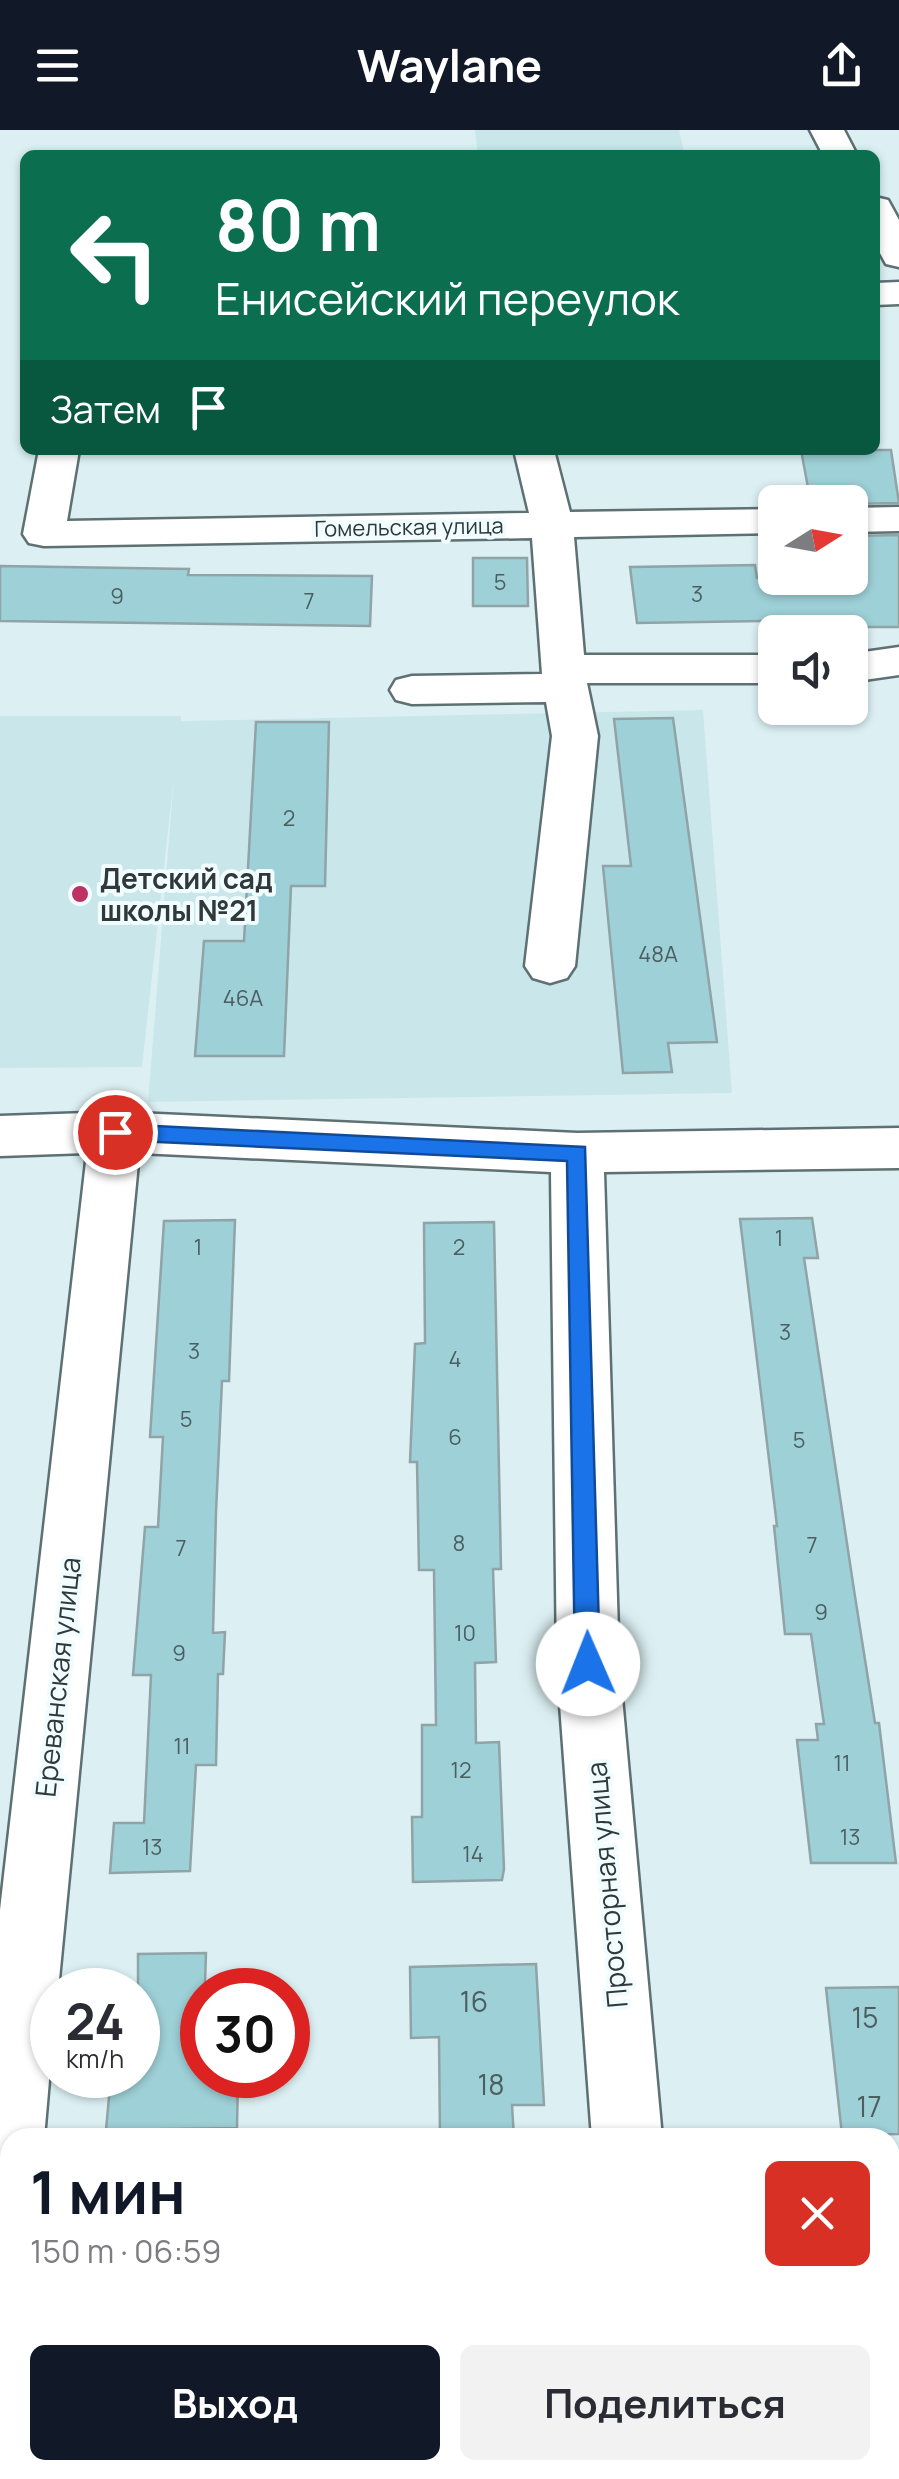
<!DOCTYPE html>
<html lang="ru">
<meta charset="utf-8">
<style>
:root{--surface:#fff;--page:#f2f2f3;--text:#2b2b33;--muted:#7c7c81;--accent:#111827}
body{margin:0;font-family:Manrope,sans-serif;background:var(--page);color:var(--text);height:100vh;display:flex;flex-direction:column;font-size:38px;white-space:nowrap}
*{box-sizing:border-box;margin:0}
p{font-size:32px;color:var(--muted)}
.icon{flex:none;width:55px;height:55px;fill:none;stroke:currentColor;stroke-width:2;stroke-linecap:round;stroke-linejoin:round}
.map{position:relative;flex:1;overflow:hidden}
.side{position:absolute;left:0px;top:1998px;width:900px;height:352px;display:flex;flex-direction:column;background:var(--surface);border-radius:30px 30px 0 0;box-shadow:0 2px 8px #0004}
.side>*{flex:none}
.banner{position:absolute;left:20px;top:20px;width:860px;height:305px;border-radius:15px;box-shadow:0 2px 8px #0004;background:#0b6e4f;color:#fff;overflow:hidden}
.needle{width:65px;rotate:79deg}
.fabs{position:absolute;left:758px;top:355px;display:grid;gap:20px}
.fabs a{display:grid;place-items:center;width:110px;height:110px;border-radius:15px;background:var(--surface);box-shadow:0 2px 8px #0004;font-size:50px}
.speed{position:absolute;left:30px;top:1838px;display:flex;gap:20px;font-size:50px;font-weight:700;text-align:center}
.speed>*{display:grid;place-content:center;width:130px;height:130px;border-radius:50%;background:var(--surface);box-shadow:0 2px 8px #0004;line-height:1}
.speed small{font-size:25px;font-weight:400}
.speed .limit{border:15px solid #d22;background:#fff;color:#111}
.pin{position:absolute;display:grid;place-items:center;width:85px;height:85px;color:#fff;margin:-42px;border:5px solid #fff;border-radius:50%;box-shadow:0 2px 10px #0007}
.me{position:absolute;width:110px;margin:-55px;rotate:359deg;stroke-linejoin:round;filter:drop-shadow(0 0 8px #0008)}
.turn{display:flex;align-items:center;gap:35px;height:210px;padding:0 30px;font-size:45px}
.turn .icon{width:130px;height:130px;stroke-width:2.5}
.turn b{display:block;font-size:70px;line-height:85px}
.then{display:flex;align-items:center;height:95px;padding:0 30px;background:#0003;gap:20px;font-size:38px}
.round{display:grid;place-items:center;flex:none;width:105px;height:105px;border-radius:15px;background:var(--page)}
.headline{display:flex;align-items:center;justify-content:space-between;height:170px;padding:0 30px}
h1{font-size:60px;font-weight:700;line-height:75px;color:var(--accent)}
.cta{display:flex;gap:20px;margin-top:auto;padding:20px 30px}
.cta a{flex:1;height:115px;border-radius:15px;background:var(--accent);color:#fff;font-size:40px;font-weight:700;line-height:115px;text-align:center}
.cta a+a{background:var(--page);color:var(--text)}
header{display:flex;justify-content:space-between;align-items:center;height:130px;padding:0 30px;background:var(--accent);color:#fff;font-size:45px;font-weight:700}
.map>svg:first-child{display:block}
.built{fill:#c9e7eb}
.building{fill:#9ed0d7;stroke:#90a3a6;stroke-width:2.5}
.lines{fill:none;stroke-linecap:round;stroke-linejoin:round}
.minor-casing{stroke:#5e7072;stroke-width:5}
.major-casing{stroke:#5e7072;stroke-width:5}
.minor{fill:#fff;fill-rule:evenodd}
.major{fill:#fff;fill-rule:evenodd}
.route{fill:#1a73e8;stroke:#114b97;stroke-width:2.5}
.poi-dot{fill:#bd3165;stroke:#f0fcfe;stroke-width:4}
.labels{text-anchor:middle;dominant-baseline:central;stroke-width:8;stroke-linejoin:round;paint-order:stroke}
.far-street-label{font-size:22px;fill:#303839;stroke:#f0fcfe}
.number-label{font-size:22px;fill:#4c5e60}
.poi-label{font-size:28px;font-weight:bold;fill:#303839;stroke:#f0fcfe;text-anchor:start}
.street-label{font-size:28px;fill:#303839;stroke:#f0fcfe}
.near-number-label{font-size:28px;fill:#4c5e60}
</style>
<header><svg class="icon" aria-label="menu" viewBox="0 0 24 24"><path d="M4 6h16M4 12h16M4 18h16"/></svg>Waylane<svg class="icon" aria-label="share" viewBox="0 0 24 24"><path d="M12 15V3M7 8l5-5 5 5M5 13v7h14v-7"/></svg></header>
<div class="map">
<svg width="899" height="2349" viewBox="0 0 899 2349">
<rect width="100%" height="100%" fill="#dcf0f3"/>
<!-- built -->
<path class="built" d="M475 0H679L684 22 478 25Z
M703 580 732 963 148 972 174 647 142 937 0 938V586H181V591Z"/>
<!-- building -->
<path class="building" d="M801 320H891L899 373 850 374V363H809Z
M899 405V497H833L832 490 637 493 630 437 755 435 757 448H850V406Z
M473 428H527L528 476H473Z
M0 436 189 439 188 445 372 446 370 496 0 491Z
M673 588 717 912 668 913 672 942 623 943 603 736H631L614 589Z
M256 592H329L325 756H291L284 926H195L204 811H244Z
M812 1088 818 1128H804L854 1460 875 1593H879L896 1733H811L797 1610H818L816 1594H824L811 1504H785L774 1396H777L740 1089Z
M235 1090 229 1251H222L216 1382 213 1503 225 1502 223 1544H218L216 1635H196L190 1741 110 1743 114 1693H144L151 1545H133L145 1397H158L163 1307H150L164 1091Z
M494 1092 501 1439H493L496 1532 475 1533 476 1613 499 1612 504 1739 502 1750 413 1752 412 1687H422V1595H436L434 1440H419L417 1332H410L415 1214 425 1213 424 1093Z
M206 1823 202 1945H238L237 1998 106 2000 111 1945H138V1824Z
M536 1834 544 1975H512L514 2008H440L439 1907 411 1908 410 1837Z
M899 1857V2004L842 2005 826 1858Z"/>
<g class="lines">
<!-- minor casing -->
<g class="minor-casing">
<path id="minor" d="M899 152V174L875 175V153Z
M39 320H79L67 391 529 383 514 320H554L570 382 775 379V403L574 407 584 525H775V553H587L598 606 575 836 567 848 550 853 533 848 525 836 552 606 546 572 412 574 396 570 390 560 396 550 412 546 542 544 532 408 44 416 29 413 23 404Z
M899 377V401L850 402V378Z
M899 517V545L850 552V524Z
M115 982 577 1003 899 998V1038L604 1042 619 1534 662 2008H592L557 1534 551 1042 139 1023 58 1860H52V1916L44 2008H10V2122L0 2127V1780L87 1023 0 1026V986Z
M617 2340H693V2349H617Z"/>
</g>
<!-- major casing -->
<g class="major-casing">
<path id="major" d="M810 0H844L857 25H823Z
M875 67 888 70 899 90V137L886 134 875 114Z"/>
</g>
<!-- minor -->
<use href="#minor" class="minor"/>
<!-- major -->
<use href="#major" class="major"/>
</g>
<!-- route -->
<path class="route" d="M115 994 585 1017 600 1534 597 1542 588 1546 579 1542 575 1534 567 1031 115 1010 104 1002Z"/>
<!-- markers -->
<circle class="poi-dot" cx="80" cy="764" r="10"/>
<g class="labels">
<!-- far-street labels -->
<g class="far-street-label">
<text transform="translate(409 397) rotate(-1)">Гомельская улица</text>
</g>
<!-- number labels -->
<g class="number-label">
<text x="500" y="452">5</text>
<text x="697" y="464">3</text>
<text x="117" y="466">9</text>
<text x="309" y="471">7</text>
<text x="289" y="688">2</text>
<text x="658" y="824">48А</text>
<text x="243" y="868">46А</text>
<text x="779" y="1108">1</text>
<text x="198" y="1117">1</text>
<text x="459" y="1117">2</text>
<text x="785" y="1202">3</text>
<text x="194" y="1221">3</text>
<text x="455" y="1229">4</text>
<text x="186" y="1289">5</text>
<text x="455" y="1307">6</text>
<text x="799" y="1310">5</text>
<text x="459" y="1413">8</text>
<text x="812" y="1415">7</text>
<text x="181" y="1418">7</text>
<text x="821" y="1482">9</text>
<text x="465" y="1503">10</text>
<text x="179" y="1523">9</text>
<text x="182" y="1616">11</text>
<text x="842" y="1633">11</text>
<text x="461" y="1640">12</text>
<text x="850" y="1707">13</text>
<text x="152" y="1717">13</text>
<text x="473" y="1724">14</text>
</g>
<!-- poi labels -->
<g class="poi-label">
<text x="100" y="748">Детский сад<tspan x="100" dy="32">школы №21</tspan></text>
</g>
<!-- street labels -->
<g class="street-label">
<text transform="translate(57 1547) rotate(-84)">Ереванская улица</text>
<text transform="translate(606 1755) rotate(-95)">Просторная улица</text>
</g>
<!-- near-number labels -->
<g class="near-number-label">
<text x="474" y="1871">16</text>
<text x="865" y="1887">15</text>
<text x="491" y="1954">18</text>
<text x="869" y="1976">17</text>
</g>
</g>
</svg>
<div class="fabs">
<a><svg class="needle" viewBox="-14 -14 28 28"><path d="M0-13l5 13h-10z" fill="#e53935"/><path d="M0 13l5-13h-10z" fill="#7c7c81"/></svg></a>
<a><svg class="icon" aria-label="sound" viewBox="0 0 24 24"><path d="M4 9h4l5-4v14l-5-4H4zM17 9q2 3 0 6"/></svg></a>
</div>
<div class="speed"><div>24<small>km/h</small></div><div class="limit">30</div></div>
<div class="pin" style="left:115px;top:1002px;background:#d93025"><svg class="icon" aria-label="arrive" viewBox="0 0 24 24"><path d="M6 21V4h12l-3 4 3 4H6"/></svg></div>
<svg class="me" style="left:588px;top:1534px" viewBox="-20 -20 40 40"><circle r="19" fill="#fff"/><path d="M0-13L10 11 0 6-10 11z" fill="#1a73e8"/></svg>
<div class="banner">
<div class="turn"><svg class="icon" aria-label="left" viewBox="0 0 24 24"><path d="M17 20v-9H6M10 6l-5 5 5 5"/></svg><div><b>80 m</b>Енисейский переулок</div></div>
<div class="then">Затем<svg class="icon" aria-label="arrive" viewBox="0 0 24 24"><path d="M6 21V4h12l-3 4 3 4H6"/></svg></div>
</div>
<section class="side">
<div class="headline"><div><h1>1 мин</h1><p>150 m · 06:59</p></div><a class="round" style="background:#d93025;color:#fff"><svg class="icon" aria-label="close" viewBox="0 0 24 24"><path d="M6 6l12 12M18 6L6 18"/></svg></a></div>
<div class="cta"><a>Выход</a><a>Поделиться</a></div>
</section>
</div>
